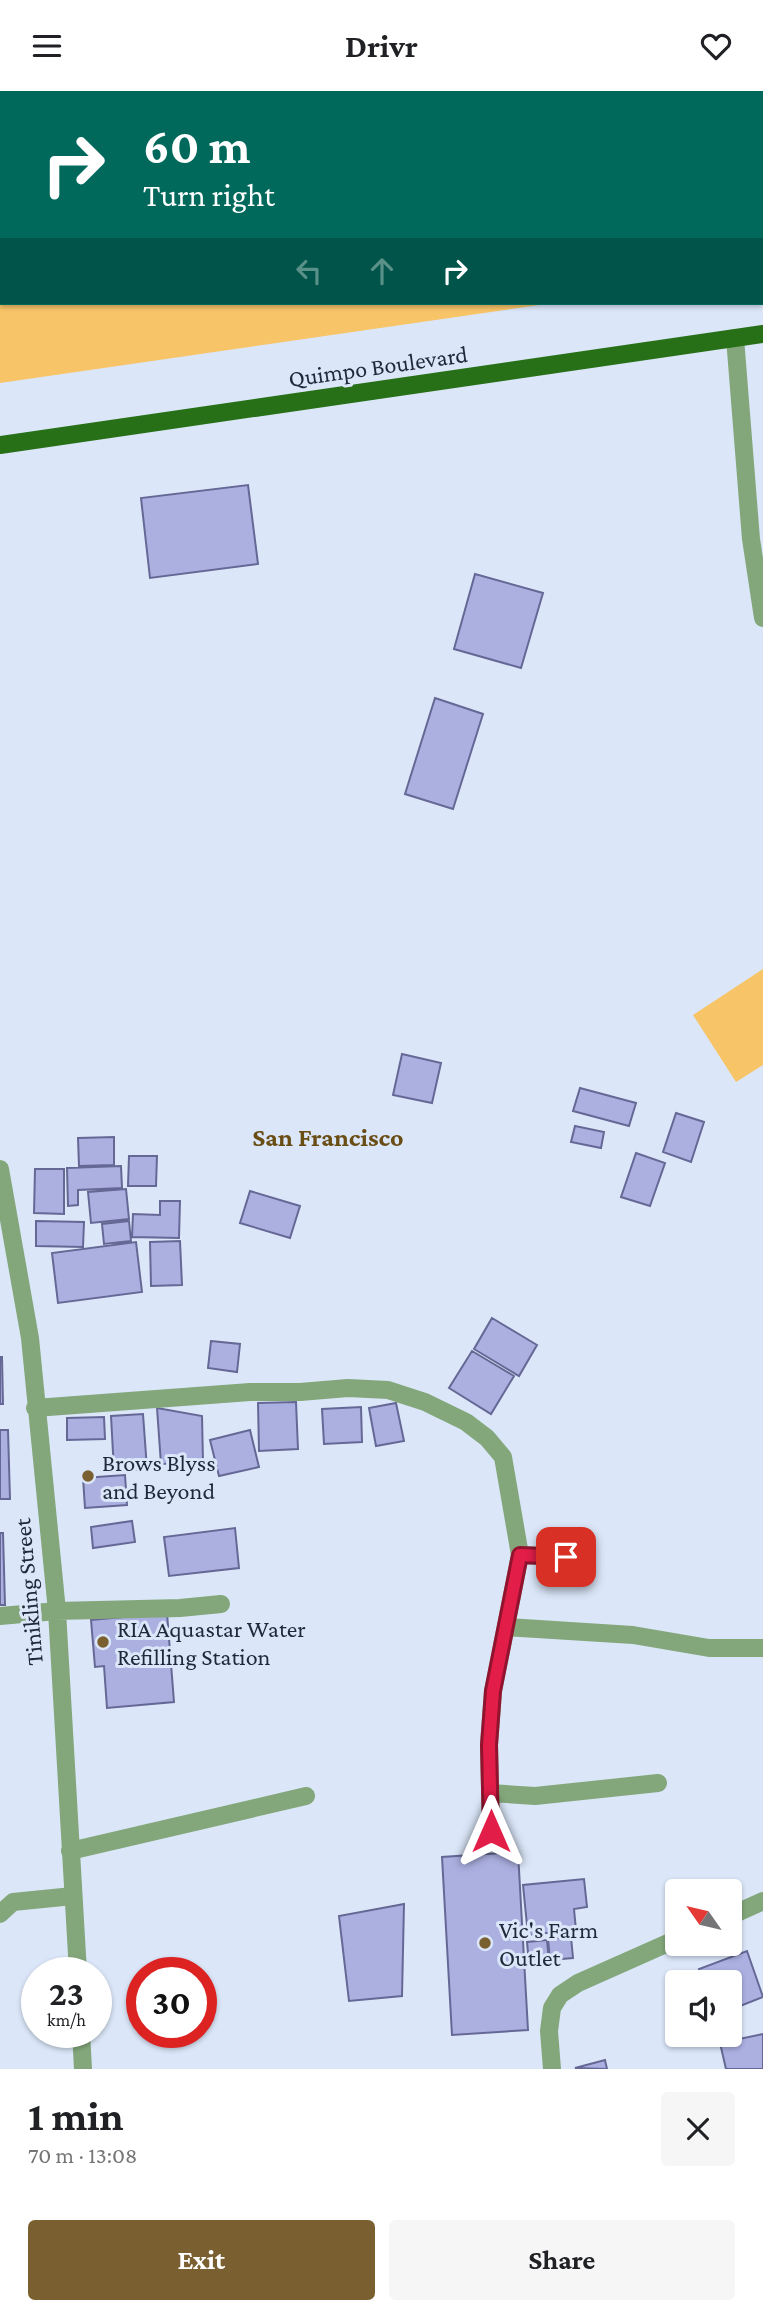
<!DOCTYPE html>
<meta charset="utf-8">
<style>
:root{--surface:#fff;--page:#f6f6f6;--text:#202124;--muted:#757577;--accent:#7a6031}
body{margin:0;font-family:"Crimson Pro",serif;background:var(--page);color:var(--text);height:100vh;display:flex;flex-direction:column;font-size:26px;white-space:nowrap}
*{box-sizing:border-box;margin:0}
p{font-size:23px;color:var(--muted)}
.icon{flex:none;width:38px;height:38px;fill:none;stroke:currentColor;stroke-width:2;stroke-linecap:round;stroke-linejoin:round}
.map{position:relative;height:1978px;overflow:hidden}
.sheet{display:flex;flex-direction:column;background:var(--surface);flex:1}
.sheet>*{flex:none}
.guide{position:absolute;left:0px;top:0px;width:763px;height:214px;box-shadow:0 2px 5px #0004;background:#00695c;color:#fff;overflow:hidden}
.needle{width:46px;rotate:304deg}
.fabs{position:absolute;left:665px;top:1788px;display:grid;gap:14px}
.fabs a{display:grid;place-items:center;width:77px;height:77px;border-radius:7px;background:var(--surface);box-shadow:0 2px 5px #0004;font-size:35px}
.speed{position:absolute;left:21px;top:1866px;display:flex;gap:14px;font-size:35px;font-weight:700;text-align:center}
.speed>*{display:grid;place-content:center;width:91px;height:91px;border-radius:50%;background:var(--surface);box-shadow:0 2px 5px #0004;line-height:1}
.speed small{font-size:18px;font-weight:400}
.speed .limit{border:10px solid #d22;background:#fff;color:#111}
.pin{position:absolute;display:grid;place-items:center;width:60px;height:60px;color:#fff;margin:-30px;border-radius:14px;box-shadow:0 4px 10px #0006}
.me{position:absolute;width:77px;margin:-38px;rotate:0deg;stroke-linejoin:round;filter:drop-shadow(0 0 5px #0008)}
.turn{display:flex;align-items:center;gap:24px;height:147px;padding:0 28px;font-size:32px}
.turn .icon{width:91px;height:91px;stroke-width:2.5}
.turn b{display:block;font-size:49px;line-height:60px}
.lanes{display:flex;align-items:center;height:66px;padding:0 28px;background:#0003;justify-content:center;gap:35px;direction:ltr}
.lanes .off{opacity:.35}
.round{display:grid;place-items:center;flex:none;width:74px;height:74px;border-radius:7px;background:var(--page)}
.overview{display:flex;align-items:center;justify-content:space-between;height:119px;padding:0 28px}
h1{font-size:42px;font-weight:700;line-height:52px}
.cta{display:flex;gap:14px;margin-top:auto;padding:14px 28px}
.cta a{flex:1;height:80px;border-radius:7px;background:var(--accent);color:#fff;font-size:28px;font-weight:700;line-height:80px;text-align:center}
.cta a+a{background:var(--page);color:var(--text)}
header{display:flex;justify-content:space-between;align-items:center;height:91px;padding:0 28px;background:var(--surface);font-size:32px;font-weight:700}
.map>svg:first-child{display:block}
.green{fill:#f7c468}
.building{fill:#abb0e1;stroke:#656895;stroke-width:2}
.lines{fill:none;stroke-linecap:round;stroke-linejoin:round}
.lane{stroke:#83a77b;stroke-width:18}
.street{stroke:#83a77b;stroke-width:18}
.primary{stroke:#287017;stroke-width:18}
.route-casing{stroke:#92132f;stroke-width:18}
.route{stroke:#e11d48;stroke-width:12}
.poi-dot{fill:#7a6031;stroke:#dbe7f9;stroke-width:2.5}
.labels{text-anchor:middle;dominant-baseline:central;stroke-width:6;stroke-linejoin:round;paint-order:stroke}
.street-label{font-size:24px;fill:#1f293b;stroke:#dbe7f9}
.poi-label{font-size:24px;fill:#1f293b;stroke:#dbe7f9;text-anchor:start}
.neighbourhood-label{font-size:26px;font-weight:bold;fill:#694d15;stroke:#dbe7f9}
</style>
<header><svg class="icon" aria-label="menu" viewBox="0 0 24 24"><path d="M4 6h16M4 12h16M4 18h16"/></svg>Drivr<svg class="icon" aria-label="heart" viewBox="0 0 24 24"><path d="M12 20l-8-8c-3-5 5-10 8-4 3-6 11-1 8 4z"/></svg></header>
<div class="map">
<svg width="763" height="1978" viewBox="0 0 763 1978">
<rect width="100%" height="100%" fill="#dbe7f9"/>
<!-- green -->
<path class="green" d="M0 0 353 2H2V212H553L0 292Z
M763 878V974L736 991 693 924Z"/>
<!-- building -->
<path class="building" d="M248 394 258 473 150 487 141 407Z
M475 483 543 502 521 577 454 558Z
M435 607 483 623 453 718 405 703Z
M402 963 441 972 432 1012 393 1004Z
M580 997 636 1012 629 1035 573 1020Z
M676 1022 704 1031 691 1071 663 1061Z
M575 1035 604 1041 601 1057 571 1051Z
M114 1046V1074L79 1075 78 1047Z
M636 1062 665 1072 650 1115 621 1106Z
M129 1065H157L156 1095H128Z
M121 1075 122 1097 78 1099V1114L68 1115 67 1077Z
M35 1078H64V1123L34 1122Z
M126 1098 129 1128 91 1132 88 1101Z
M250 1100 300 1115 290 1147 240 1132Z
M160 1110H180L179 1147 132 1146 133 1123 160 1124Z
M36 1130 84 1131 83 1156 36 1155Z
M129 1130 131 1150 104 1153 102 1133Z
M180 1150 182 1194 151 1195 150 1151Z
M136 1151 142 1201 58 1212 52 1162Z
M492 1227 537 1254 519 1285 474 1258Z
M211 1250 240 1253 237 1281 208 1277Z
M472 1260 514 1285 491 1323 449 1297Z
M0 1266H2L3 1313H0Z
M296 1311 298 1358 259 1360 258 1312Z
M396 1312 404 1350 376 1355 369 1317Z
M361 1316 362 1351 324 1353 322 1318Z
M157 1317 202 1325 203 1371 161 1373Z
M143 1323 147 1378 114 1380 111 1325Z
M104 1326 105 1348 67 1349V1327Z
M0 1339H8L10 1408H0Z
M250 1339 259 1376 219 1385 210 1349Z
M125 1384 127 1414 85 1417 83 1387Z
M132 1430 135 1451 93 1457 91 1436Z
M235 1437 239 1477 169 1485 164 1446Z
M0 1442H3L5 1514H0Z
M167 1522 174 1611 107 1617 104 1575 95 1576 91 1529Z
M518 1761 528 1939 452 1944 442 1766Z
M584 1788 587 1816 574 1818 576 1839 528 1844 523 1794Z
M404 1813 402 1905 349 1910 339 1825Z
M571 1846 573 1867 550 1869 548 1848Z
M547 1849 549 1871 529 1873 527 1851Z
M747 1860 763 1906 730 1919V1892H704L699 1878Z
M763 1943V1978H726L720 1952Z
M605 1969 607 1978 575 1977Z"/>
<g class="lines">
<!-- lane -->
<path class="lane" d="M520 1464 566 1466
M0 1525 57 1520
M70 1760 306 1705
M0 1823 13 1811 73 1805"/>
<!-- street -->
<path class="street" d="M735 247 751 448 763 527
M0 1078 30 1247 57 1520 78 1881
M35 1317 250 1301H300L348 1297 388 1299 425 1311 466 1331 487 1347 503 1366 520 1464 493 1600 489 1654 491 1740
M57 1520 180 1517 221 1513
M506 1536 633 1544 709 1557H763
M491 1702 535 1705 658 1692
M730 1825 763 1810
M81 1941 83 1978
M552 1978 549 1940 552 1917 560 1904 578 1892 677 1848"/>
<!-- primary -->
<path class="primary" d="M0 354 763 243"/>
</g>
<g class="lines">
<!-- route casing -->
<g class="route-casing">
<path id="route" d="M491 1740 489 1654 493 1600 520 1464 566 1466"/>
</g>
<!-- route -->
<use href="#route" class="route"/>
</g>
<!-- markers -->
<g class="poi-dot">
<circle cx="88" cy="1385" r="7"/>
<circle cx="103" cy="1551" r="7"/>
<circle cx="485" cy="1852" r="7"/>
</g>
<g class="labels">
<!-- street labels -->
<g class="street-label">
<text transform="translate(378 275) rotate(-8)">Quimpo Boulevard</text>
<text transform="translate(28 1501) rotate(-95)">Tinikling Street</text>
</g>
<!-- poi labels -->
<g class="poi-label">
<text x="102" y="1371">Brows Blyss<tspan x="102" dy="28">and Beyond</tspan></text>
<text x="117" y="1537">RIA Aquastar Water<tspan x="117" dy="28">Refilling Station</tspan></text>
<text x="499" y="1838">Vic's Farm<tspan x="499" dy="28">Outlet</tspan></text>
</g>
<!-- neighbourhood labels -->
<g class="neighbourhood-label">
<text x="328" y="1046">San Francisco</text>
</g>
</g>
</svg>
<div class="fabs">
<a><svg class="needle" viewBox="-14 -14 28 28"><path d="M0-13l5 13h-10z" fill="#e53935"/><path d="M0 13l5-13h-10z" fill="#757577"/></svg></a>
<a><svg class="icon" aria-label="sound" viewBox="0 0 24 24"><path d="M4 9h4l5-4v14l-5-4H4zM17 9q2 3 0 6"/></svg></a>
</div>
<div class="speed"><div>23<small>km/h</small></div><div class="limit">30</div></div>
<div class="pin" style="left:566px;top:1466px;background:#d93025"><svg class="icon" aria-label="arrive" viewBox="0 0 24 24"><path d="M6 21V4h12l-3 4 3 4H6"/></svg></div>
<svg class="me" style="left:491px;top:1740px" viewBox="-20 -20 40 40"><path d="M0-17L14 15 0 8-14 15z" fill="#e11d48" stroke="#fff" stroke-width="4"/></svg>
<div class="guide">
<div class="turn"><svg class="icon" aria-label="right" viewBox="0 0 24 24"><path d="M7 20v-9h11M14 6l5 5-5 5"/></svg><div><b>60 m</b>Turn right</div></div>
<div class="lanes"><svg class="icon off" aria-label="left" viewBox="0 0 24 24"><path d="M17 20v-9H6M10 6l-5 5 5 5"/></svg><svg class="icon off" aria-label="ahead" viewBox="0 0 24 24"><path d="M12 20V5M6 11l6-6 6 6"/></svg><svg class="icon" aria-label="right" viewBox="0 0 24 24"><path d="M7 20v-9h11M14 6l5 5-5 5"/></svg></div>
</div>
</div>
<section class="sheet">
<div class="overview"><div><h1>1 min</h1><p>70 m · 13:08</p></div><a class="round"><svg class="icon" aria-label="close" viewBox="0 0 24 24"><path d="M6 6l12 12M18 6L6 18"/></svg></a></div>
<div class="cta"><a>Exit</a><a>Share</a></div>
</section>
